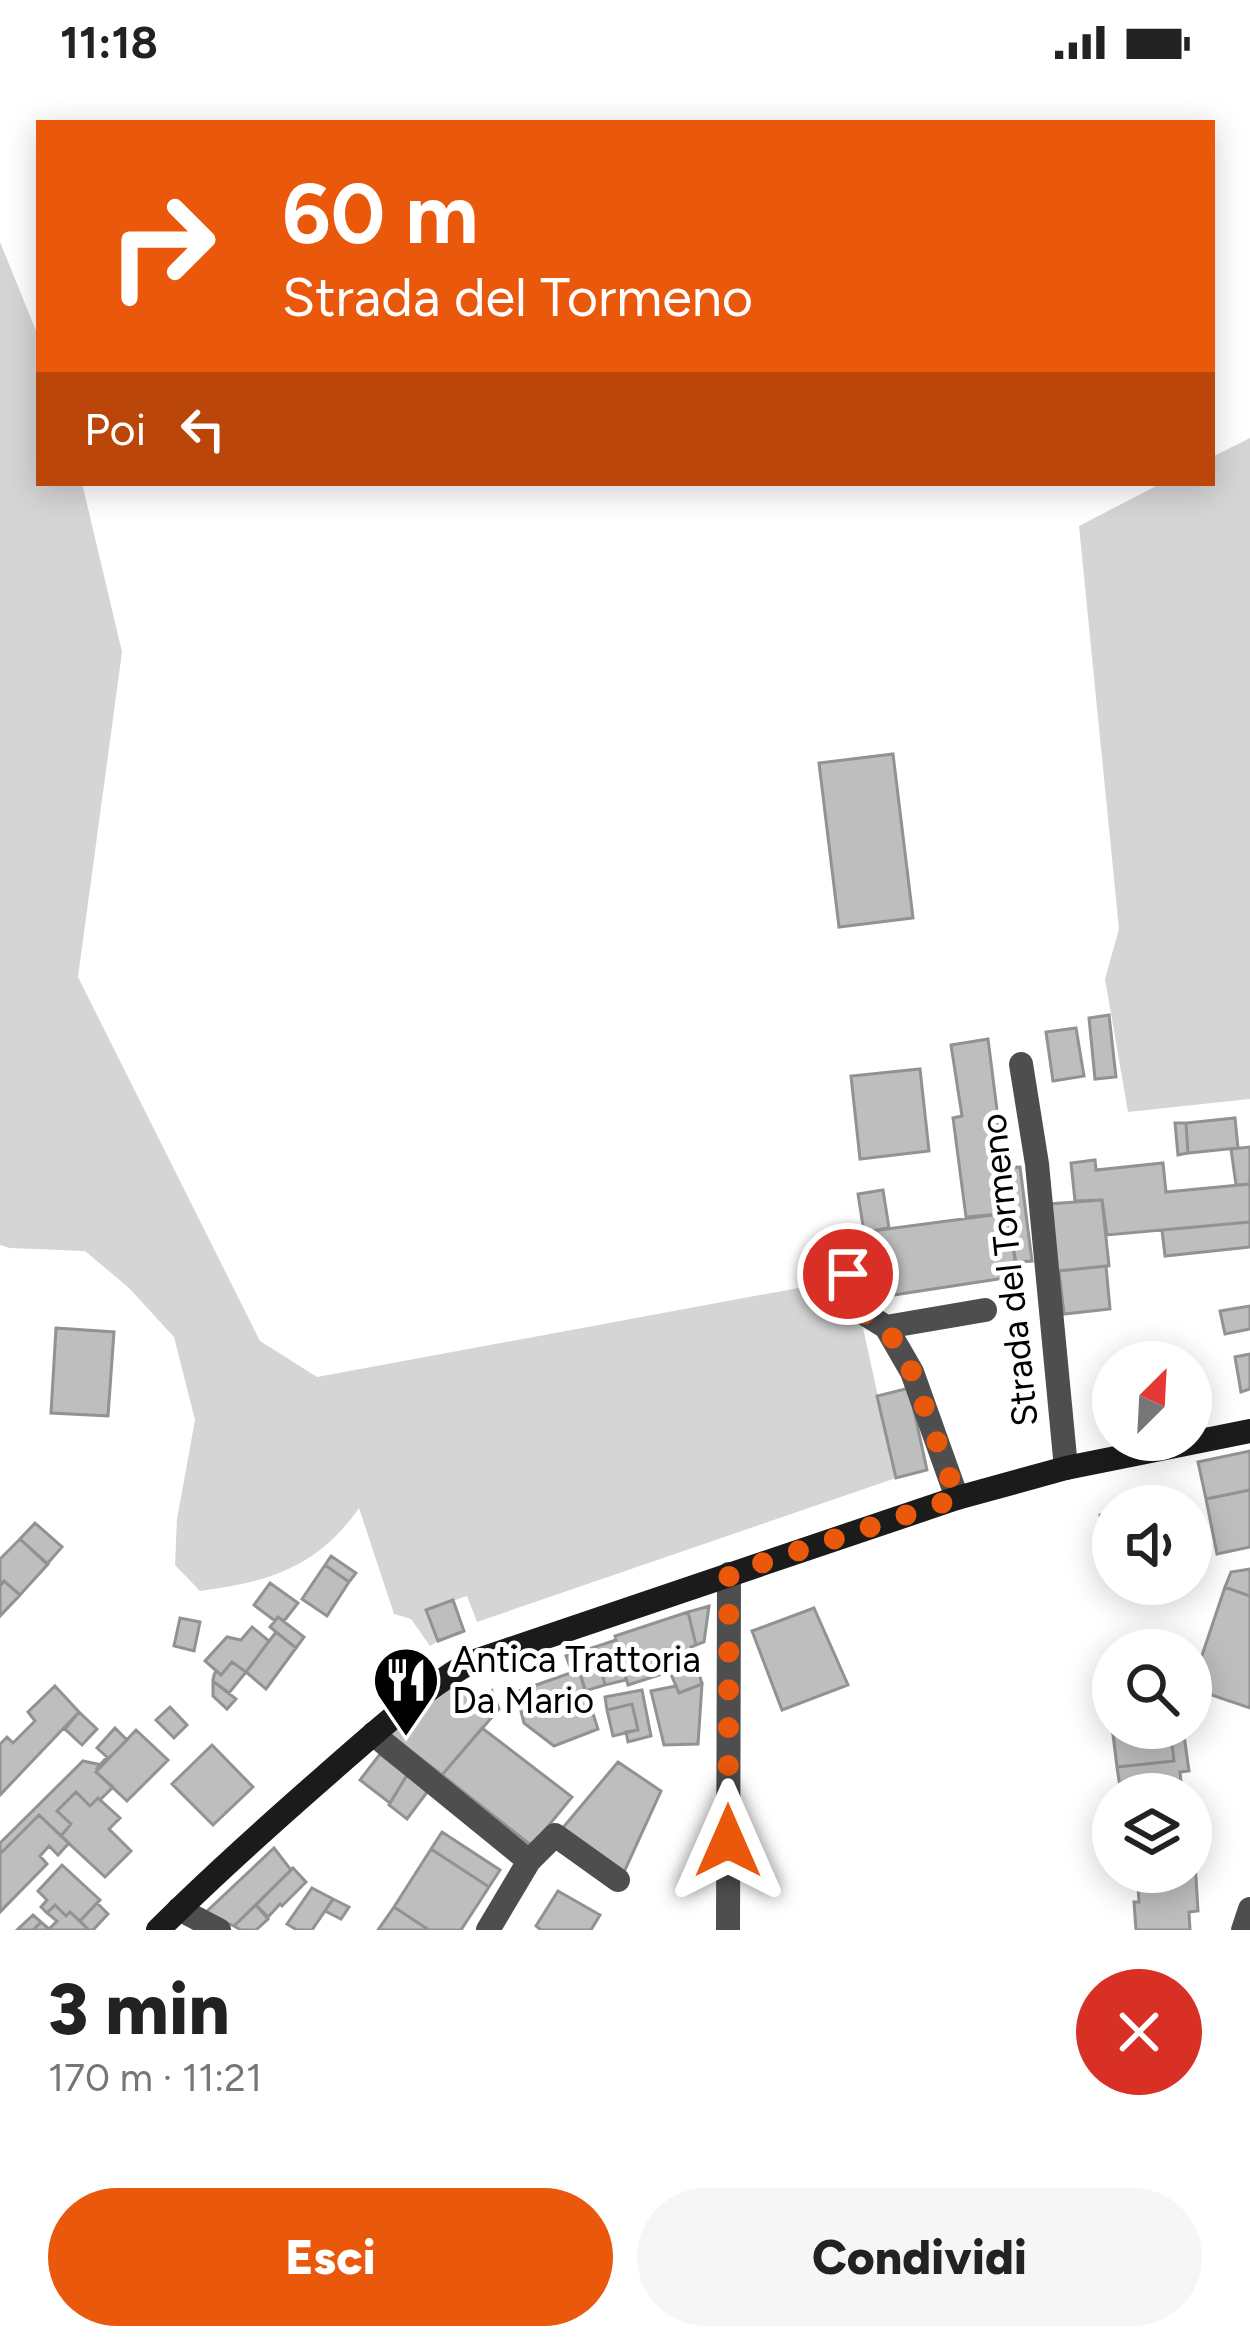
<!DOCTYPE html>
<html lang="it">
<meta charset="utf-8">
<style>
:root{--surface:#fff;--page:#f6f6f6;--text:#222;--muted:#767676;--accent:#ea580c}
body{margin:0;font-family:Figtree,sans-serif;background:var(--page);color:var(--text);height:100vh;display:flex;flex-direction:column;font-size:45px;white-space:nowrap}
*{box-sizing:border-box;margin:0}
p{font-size:39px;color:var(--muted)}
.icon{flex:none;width:66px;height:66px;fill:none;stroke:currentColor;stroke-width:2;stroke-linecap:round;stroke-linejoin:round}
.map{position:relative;height:1846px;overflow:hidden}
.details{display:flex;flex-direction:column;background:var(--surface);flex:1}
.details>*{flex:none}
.top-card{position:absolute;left:36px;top:36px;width:1179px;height:366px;border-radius:0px;box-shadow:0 6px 30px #0003;background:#ea580c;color:#fff;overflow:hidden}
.needle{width:78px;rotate:24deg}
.tools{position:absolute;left:1092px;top:1257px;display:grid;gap:24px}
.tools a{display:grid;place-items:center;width:120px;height:120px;border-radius:50%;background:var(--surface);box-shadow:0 6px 30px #0003;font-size:60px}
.pin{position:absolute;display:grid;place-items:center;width:102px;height:102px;color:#fff;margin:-51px;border:6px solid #fff;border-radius:50%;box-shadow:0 3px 12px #0007}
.me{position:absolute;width:132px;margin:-66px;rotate:0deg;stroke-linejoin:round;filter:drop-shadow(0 0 9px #0008)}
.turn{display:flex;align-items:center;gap:42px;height:252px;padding:0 48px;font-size:54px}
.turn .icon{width:156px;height:156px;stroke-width:2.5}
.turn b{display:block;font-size:84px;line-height:102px}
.then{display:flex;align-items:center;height:114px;padding:0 48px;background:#0003;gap:24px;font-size:45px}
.round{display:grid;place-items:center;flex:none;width:126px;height:126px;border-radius:63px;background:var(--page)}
.head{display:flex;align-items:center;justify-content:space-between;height:204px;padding:0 48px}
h1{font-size:72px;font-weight:800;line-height:90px}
.action{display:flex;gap:24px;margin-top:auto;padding:24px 48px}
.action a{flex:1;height:138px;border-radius:72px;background:var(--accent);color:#fff;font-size:48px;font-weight:800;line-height:138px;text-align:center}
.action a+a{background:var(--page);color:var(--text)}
.status{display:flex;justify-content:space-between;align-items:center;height:84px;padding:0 60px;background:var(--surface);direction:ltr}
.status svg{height:33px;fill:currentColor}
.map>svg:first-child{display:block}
.green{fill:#d5d5d5}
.building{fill:#bebebe;stroke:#929292;stroke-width:3}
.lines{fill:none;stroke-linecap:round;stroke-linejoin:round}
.street{stroke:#4e4e4e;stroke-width:24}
.secondary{stroke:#1b1b1b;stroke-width:24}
.route{stroke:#ea580c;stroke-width:21;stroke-dasharray:0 37.8}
.labels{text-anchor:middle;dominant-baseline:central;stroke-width:10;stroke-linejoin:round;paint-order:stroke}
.street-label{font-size:36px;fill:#000;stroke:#fff}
.poi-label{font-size:36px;fill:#000;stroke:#fff;text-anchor:start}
</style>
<div class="status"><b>11:18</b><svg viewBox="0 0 49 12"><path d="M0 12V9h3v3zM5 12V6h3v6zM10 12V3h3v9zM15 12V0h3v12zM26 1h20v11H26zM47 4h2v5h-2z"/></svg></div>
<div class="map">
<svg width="1250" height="1846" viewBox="0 0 1250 1846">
<rect width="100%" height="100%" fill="#fff"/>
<!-- green -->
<path class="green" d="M0 158 39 254V399H82L122 568 78 893 260 1257 317 1293 852 1194 896 1394 477 1538 467 1512 427 1526 438 1557 430 1562 411 1535 394 1530 359 1424C318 1483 269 1498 200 1507L175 1481 177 1435 195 1336 174 1253 129 1204 85 1167 10 1164 0 1161Z
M1250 354V1015L1128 1028 1105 895 1119 845 1079 442 1162 399H1212V373Z"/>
<!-- building -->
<path class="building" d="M893 670 913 834 839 843 819 679Z
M1109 931 1116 993 1095 995 1089 934Z
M1076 944 1084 992 1053 997 1046 948Z
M988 955 1010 1129 966 1133 953 1034 962 1032 951 961Z
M920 985 929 1067 860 1075 851 992Z
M1235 1034 1238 1064 1188 1069 1186 1039Z
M1175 1039H1186L1188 1069 1178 1071Z
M1250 1063V1100L1236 1101 1231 1065Z
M1095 1076 1096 1086 1163 1079 1166 1108 1250 1100V1138L1107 1151 1102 1116 1075 1117 1071 1079Z
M1020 1083 1032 1177 1015 1178 1004 1084Z
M883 1106 889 1144 864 1148 858 1110Z
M1102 1116 1109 1182 1056 1187 1049 1120Z
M1008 1129 1018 1192 874 1214 864 1148Z
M1250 1138V1163L1165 1172 1162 1146Z
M1106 1182 1110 1225 1064 1230 1059 1187Z
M1250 1222V1245L1225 1250 1220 1227Z
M56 1244 114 1248 108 1332 51 1329Z
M1250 1270V1305L1241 1308 1235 1273Z
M909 1304 927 1386 896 1394 877 1312Z
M1250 1367V1406L1206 1415 1198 1378Z
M1250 1406V1463L1217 1470 1206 1415Z
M1113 1429V1498H1110L1100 1431Z
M35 1439 62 1463 47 1480 20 1455Z
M20 1455 48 1480 20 1511 4 1497 0 1501V1475Z
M331 1472 356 1489 349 1498 325 1481Z
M325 1481 349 1498 327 1532 302 1515Z
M1250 1485V1512L1225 1503 1231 1488Z
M4 1497 20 1511 0 1532V1502Z
M270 1499 298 1519 284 1537 278 1533 275 1537 254 1521Z
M1225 1503 1250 1512V1624L1191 1604Z
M453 1516 464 1547 438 1557 426 1526Z
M709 1522 704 1558 696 1561 688 1528Z
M814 1524 848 1601 782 1626 752 1547Z
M688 1528 696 1561 691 1563 696 1579 628 1601 615 1552Z
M278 1533 304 1553 296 1564 270 1543Z
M180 1534 200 1538 194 1567 174 1562Z
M252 1543 269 1557 246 1588 232 1578 221 1591 205 1577 227 1553 241 1556Z
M276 1548 296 1564 266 1605 246 1588Z
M616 1556 626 1596 605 1601 595 1563Z
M595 1563 605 1601 585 1607 579 1586 572 1588 566 1572Z
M232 1578 246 1588 229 1609 213 1597 214 1591 216 1587 221 1591Z
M696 1579 702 1600 679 1609 670 1588Z
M579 1586 598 1645 554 1662 524 1639 516 1608Z
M213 1597 236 1615 227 1625 213 1612Z
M457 1597 480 1621 492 1607 499 1625 442 1691 388 1649Z
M702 1600 698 1660 664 1661 651 1607 676 1602 679 1609Z
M55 1602 79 1628 0 1711V1660L7 1653 13 1659 35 1637 28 1628Z
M642 1606 651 1652 628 1658 626 1648 638 1646 632 1620 607 1626 605 1613Z
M632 1620 638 1646 613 1652 607 1626Z
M170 1623 187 1641 174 1654 156 1636Z
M79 1628 97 1645 82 1661 65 1645Z
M1113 1633V1644H1170L1174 1677 1117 1683 1111 1634Z
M115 1644 127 1656 102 1681 99 1682 107 1673 97 1664Z
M482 1644 572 1713 532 1762 442 1691Z
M1170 1644H1183L1189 1687 1180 1688 1182 1708 1121 1710 1117 1683 1174 1677Z
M136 1646 168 1676 127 1717 96 1688Z
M212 1661 253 1703 213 1741 172 1700Z
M380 1670 407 1691 390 1719 360 1696Z
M83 1677 102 1681 96 1688 113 1703 100 1716 98 1714 90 1722 76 1708 57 1727 71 1740 61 1752 39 1731 0 1770V1759Z
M618 1678 661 1707 624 1788 561 1746Z
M407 1691 428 1707 407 1735 389 1721Z
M76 1708 90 1722 98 1714 120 1734 109 1745 131 1767 105 1793 61 1752 71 1740 57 1727Z
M39 1731 69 1759 58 1771 49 1762 40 1772 47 1780 0 1828V1770Z
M442 1748 500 1786 489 1803 431 1765Z
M274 1764 291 1786 234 1842 205 1829Z
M431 1765 489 1803 461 1846H429L394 1823Z
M1195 1777 1198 1827 1189 1828 1190 1846H1136L1134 1818H1139L1137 1788H1191V1778Z
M62 1781 100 1816 80 1837 70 1828 66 1832 55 1821 47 1829 41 1823 47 1816 38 1807Z
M293 1784 306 1798 282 1822 280 1820 268 1833 256 1821Z
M312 1804 333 1815 312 1846H297L287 1840Z
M558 1807 600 1831 591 1846H541L536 1842Z
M333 1815 349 1823 341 1835 325 1827Z
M97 1819 108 1830 93 1846H89L80 1837Z
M55 1821 66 1832 70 1828 89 1846H33L41 1838 49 1845 57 1837 47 1829Z
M256 1821 268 1835 256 1846H241L234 1842Z
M394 1823 429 1846H378Z
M33 1831 41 1838 33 1846H17Z"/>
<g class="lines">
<!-- street -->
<path class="street" d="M1021 980 1037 1080 1066 1384
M849 1190 857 1225 886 1243 912 1288 957 1414
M886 1243 985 1226
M373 1650 529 1777
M179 1825 219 1846
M488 1846 529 1777 555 1751 618 1796
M728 1846 729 1490
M1243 1846 1250 1825"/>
<!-- secondary -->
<path class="secondary" d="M158 1846C211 1793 267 1743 323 1694 370 1653 415 1611 469 1579L957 1414 1066 1384 1250 1347"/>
</g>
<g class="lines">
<!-- route -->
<path class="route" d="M728 1757 729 1490 957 1414 912 1288 886 1243 857 1225 848 1190"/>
</g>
<!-- icons -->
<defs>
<g id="restaurant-pin" transform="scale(3.45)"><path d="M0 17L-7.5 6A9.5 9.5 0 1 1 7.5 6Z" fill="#000" stroke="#fff"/><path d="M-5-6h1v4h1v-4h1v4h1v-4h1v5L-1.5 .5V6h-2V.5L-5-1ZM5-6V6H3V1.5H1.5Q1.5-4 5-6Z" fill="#fff"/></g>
</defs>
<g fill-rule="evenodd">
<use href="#restaurant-pin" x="406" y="1596"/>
</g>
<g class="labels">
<!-- street labels -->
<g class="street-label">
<text transform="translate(1009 1186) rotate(-96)">Strada del Tormeno</text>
</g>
<!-- poi labels -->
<g class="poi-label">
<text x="452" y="1575">Antica Trattoria<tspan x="452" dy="41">Da Mario</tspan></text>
</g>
</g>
</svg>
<div class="tools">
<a><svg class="needle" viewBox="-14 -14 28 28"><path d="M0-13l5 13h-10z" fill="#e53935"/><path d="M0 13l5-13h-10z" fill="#767676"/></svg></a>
<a><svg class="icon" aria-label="sound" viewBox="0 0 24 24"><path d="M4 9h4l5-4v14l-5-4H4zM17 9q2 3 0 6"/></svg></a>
<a><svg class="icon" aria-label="search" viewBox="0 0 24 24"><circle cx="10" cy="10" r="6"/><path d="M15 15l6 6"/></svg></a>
<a><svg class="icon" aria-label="layers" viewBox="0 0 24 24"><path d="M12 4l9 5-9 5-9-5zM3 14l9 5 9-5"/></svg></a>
</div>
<div class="pin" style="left:848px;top:1190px;background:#d93025"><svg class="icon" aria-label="arrive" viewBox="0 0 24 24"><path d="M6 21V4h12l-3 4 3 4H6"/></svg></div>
<svg class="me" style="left:728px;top:1757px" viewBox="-20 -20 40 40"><path d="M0-17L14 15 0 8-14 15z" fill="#ea580c" stroke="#fff" stroke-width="4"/></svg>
<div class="top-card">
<div class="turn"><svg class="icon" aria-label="right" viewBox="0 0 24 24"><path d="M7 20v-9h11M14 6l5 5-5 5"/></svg><div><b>60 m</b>Strada del Tormeno</div></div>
<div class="then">Poi<svg class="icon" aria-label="left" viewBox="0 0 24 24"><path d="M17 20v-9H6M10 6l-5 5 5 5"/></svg></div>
</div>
</div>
<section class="details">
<div class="head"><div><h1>3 min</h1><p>170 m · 11:21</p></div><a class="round" style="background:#d93025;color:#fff"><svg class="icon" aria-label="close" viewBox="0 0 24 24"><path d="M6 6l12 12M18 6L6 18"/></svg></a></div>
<div class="action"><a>Esci</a><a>Condividi</a></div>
</section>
